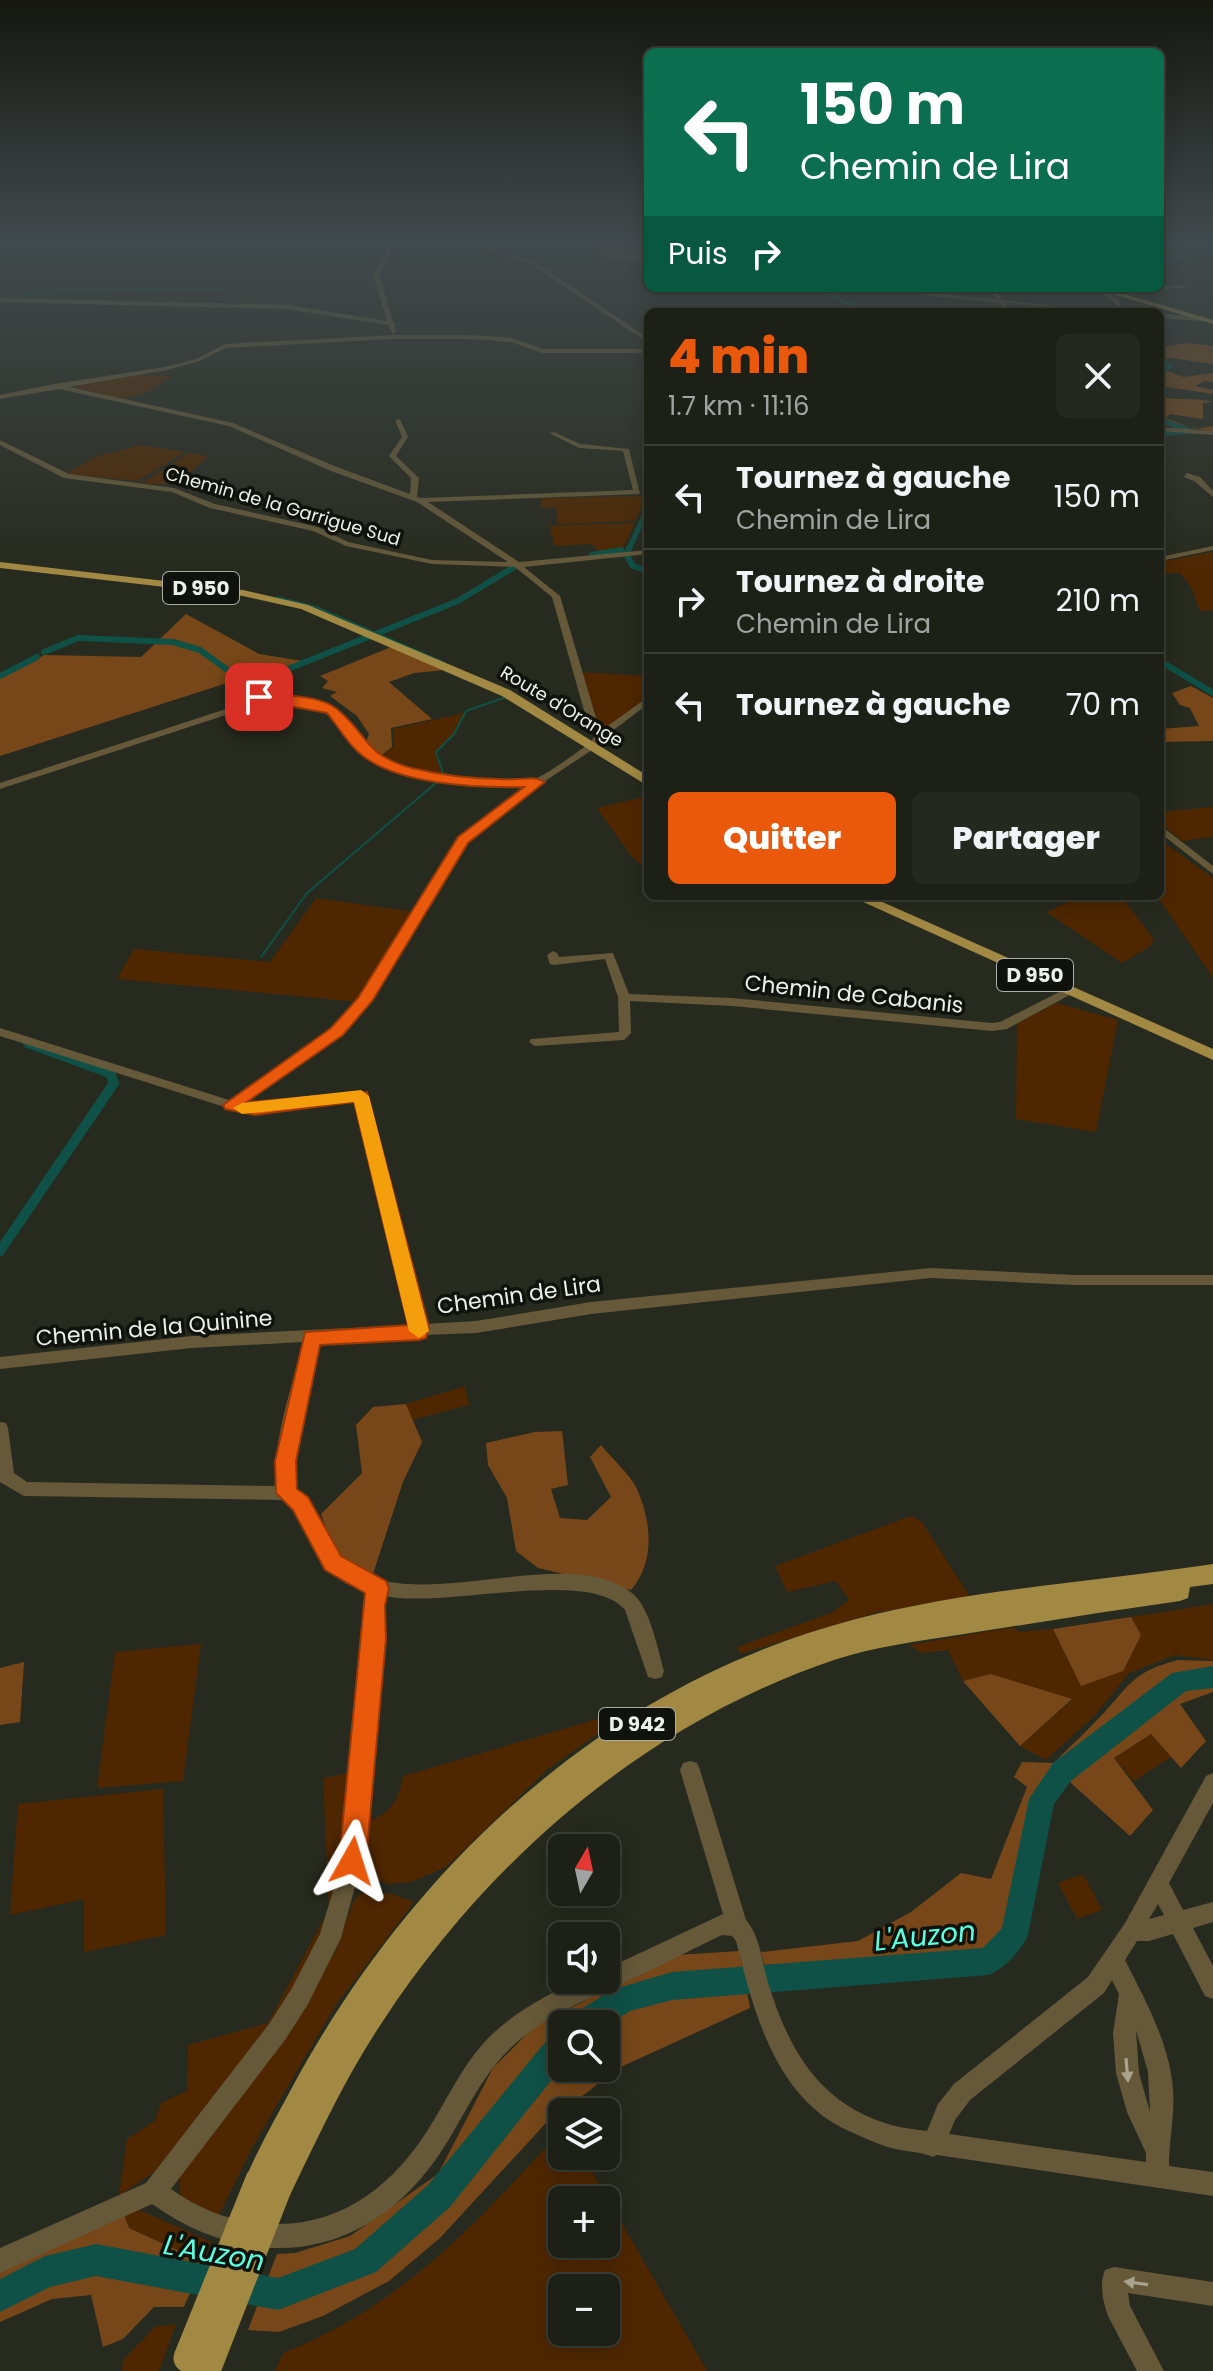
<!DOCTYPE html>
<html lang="fr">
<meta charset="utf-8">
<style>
:root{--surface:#1d2016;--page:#25281f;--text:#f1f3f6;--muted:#a0a3a1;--line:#3b3e35;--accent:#ea580c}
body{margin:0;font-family:Poppins,sans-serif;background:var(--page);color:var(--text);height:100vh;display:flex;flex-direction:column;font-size:30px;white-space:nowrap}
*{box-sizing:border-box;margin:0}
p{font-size:26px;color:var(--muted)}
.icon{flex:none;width:44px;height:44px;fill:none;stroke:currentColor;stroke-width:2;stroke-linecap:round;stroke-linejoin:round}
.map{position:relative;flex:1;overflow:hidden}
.panel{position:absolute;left:644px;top:308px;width:520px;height:592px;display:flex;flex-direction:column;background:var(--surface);border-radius:12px;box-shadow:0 4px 20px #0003,0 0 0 2px var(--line)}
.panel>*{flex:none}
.top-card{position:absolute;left:644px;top:48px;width:520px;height:244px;border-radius:12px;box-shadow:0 4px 20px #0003,0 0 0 2px var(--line);background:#0b6e4f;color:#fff;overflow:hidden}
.needle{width:52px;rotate:9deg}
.controls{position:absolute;left:548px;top:1834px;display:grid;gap:16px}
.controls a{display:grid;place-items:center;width:72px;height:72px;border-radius:12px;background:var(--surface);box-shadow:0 4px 20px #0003,0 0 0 2px var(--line);font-size:40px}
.pin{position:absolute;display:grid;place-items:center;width:68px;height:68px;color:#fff;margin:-34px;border-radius:16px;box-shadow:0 4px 12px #0006}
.me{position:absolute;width:88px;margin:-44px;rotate:6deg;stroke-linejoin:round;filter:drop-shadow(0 0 6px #0008)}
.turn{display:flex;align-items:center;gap:28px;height:168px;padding:0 24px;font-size:36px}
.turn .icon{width:104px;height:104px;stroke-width:2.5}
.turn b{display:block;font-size:56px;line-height:68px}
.then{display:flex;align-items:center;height:76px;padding:0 24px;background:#0003;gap:16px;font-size:30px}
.round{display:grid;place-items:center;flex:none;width:84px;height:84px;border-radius:12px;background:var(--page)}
.overview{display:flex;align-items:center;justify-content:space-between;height:136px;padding:0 24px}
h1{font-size:48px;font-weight:800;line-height:60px;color:var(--accent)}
.primary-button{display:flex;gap:16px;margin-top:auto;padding:16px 24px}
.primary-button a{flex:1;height:92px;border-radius:12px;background:var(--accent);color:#fff;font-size:32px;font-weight:800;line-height:92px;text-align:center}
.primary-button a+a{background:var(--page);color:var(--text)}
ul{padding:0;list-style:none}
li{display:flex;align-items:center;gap:24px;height:104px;padding:0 24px;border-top:2px solid var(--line)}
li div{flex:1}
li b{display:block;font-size:30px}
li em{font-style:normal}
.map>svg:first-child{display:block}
.green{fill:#4e2700;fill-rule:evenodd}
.forest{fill:#774719;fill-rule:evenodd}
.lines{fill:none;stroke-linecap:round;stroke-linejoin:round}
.stream{stroke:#0f5146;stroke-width:2}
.canal-far3{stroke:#0f5146;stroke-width:4}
.canal-far2{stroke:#0f5146;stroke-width:5}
.canal-far1{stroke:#0f5146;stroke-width:6}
.canal{stroke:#0f5146;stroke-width:10}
.river{fill:#0f5146;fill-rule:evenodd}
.minor{fill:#655939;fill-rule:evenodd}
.major{fill:#a18843;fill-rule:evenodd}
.major-bridge{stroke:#a18843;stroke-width:29}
.oneway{fill:#a9a490}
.route{fill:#ea580c;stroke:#983908;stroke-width:2}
.slow{fill:#f59e0b}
.labels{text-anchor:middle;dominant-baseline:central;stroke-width:7;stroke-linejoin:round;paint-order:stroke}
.far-street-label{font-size:18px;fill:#edefe8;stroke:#10120d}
.shield{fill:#10120d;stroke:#abada6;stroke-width:2}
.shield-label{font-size:20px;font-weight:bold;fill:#edefe8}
.street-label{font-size:22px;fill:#edefe8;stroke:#10120d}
.near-water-label{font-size:28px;font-style:italic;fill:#5dfee0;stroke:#10120d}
</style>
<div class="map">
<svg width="1213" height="2371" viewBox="0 0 1213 2371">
<rect width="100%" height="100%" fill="#272a1e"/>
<!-- green -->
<path class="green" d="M135 375 172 376C130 407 121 398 73 389L84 382Z
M139 445 185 452 138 481 65 474 95 457Z
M188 453 208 456C187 477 173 488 142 483Z
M648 496 635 521 558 524 556 507 541 508V498Z
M635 523 623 548 599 552 592 544 555 546 549 526Z
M1213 552V610L1200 611 1191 587 1180 573H1160V562Z
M582 672 648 676V696L604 731 600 730Z
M464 713 453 734 435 752 442 775 381 757 394 746 393 729Z
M648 796V870L631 856 597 808Z
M1213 807V837L1182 841 1160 823V812Z
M1160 840 1213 878V978L1157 896H1160Z
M1082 896H1121L1153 938 1152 945 1122 963 1046 912Z
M316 898 415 912 359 1002 117 979 134 949 270 962Z
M1056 1003 1118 1020 1096 1132 1016 1119 1017 1024Z
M465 1386 469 1405 412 1420 406 1404Z
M911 1516 922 1522 970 1597 878 1612 740 1654 737 1647 831 1613 849 1600 836 1581 787 1592 775 1566Z
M1213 1604V1660L1175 1655 1129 1673 1094 1716 1046 1760 1020 1746 1072 1700 991 1674 963 1681 948 1650 921 1653 909 1645 1014 1627 1018 1632 1053 1629 1081 1685 1141 1635 1131 1617Z
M201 1644 183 1781 97 1788 115 1652Z
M632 1709 547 1770 446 1867 411 1882 387 1884 372 1878 363 1866 367 1822C391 1813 399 1801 403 1776Z
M1151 1734 1171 1757 1134 1781 1114 1758Z
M358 1771 342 1888 298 1988 158 2169 119 2196 127 2139 155 2121 161 2103 187 2091 188 2045 268 2023 329 1909 323 1778Z
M163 1789 166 1935 84 1952V1899L10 1915 18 1804Z
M1083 1874 1102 1910 1077 1919 1058 1883Z
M389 1893 414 1902 335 2006 253 2146 219 2215 185 2203 180 2193V2177L312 1990 336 1950 353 1902 359 1894Z
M562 2130V2156H583L707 2371H275L283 2353C401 2307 478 2221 562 2130ZM562 2200H606V2244H562ZM562 2288H606V2332H562Z
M135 2208 211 2242 203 2262 129 2228 123 2212Z
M176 2324 159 2371H122L123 2360 155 2327Z"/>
<!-- forest -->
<path class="forest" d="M588 242H648L637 249 648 254V263L606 258Z
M1188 343 1213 346V364L1171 358 1160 360V347Z
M1168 371 1183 377 1213 373V382L1205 381 1195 386 1213 390V394L1160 386V377Z
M1160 392 1162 397C1180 401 1195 397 1213 402L1203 403V419L1170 414 1165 418 1196 429 1213 426V432L1160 420Z
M186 614 259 654 303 661 275 675 264 686 237 692 224 684 0 756V678L44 655 141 657Z
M391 647 445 670 414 673 389 682 432 719 391 728 392 747 379 757 364 747 369 734 357 716 330 696 337 692 322 688 328 681 320 676Z
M1191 686 1213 698V741L1160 742V729L1199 726 1190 708 1180 705 1172 693Z
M406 1404 422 1442 403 1482 371 1580 337 1559 321 1514 362 1473 356 1425 373 1407Z
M562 1431 568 1485 551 1489 560 1518 587 1520 611 1497 590 1457 601 1445C612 1459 630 1474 637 1489 652 1523 655 1562 631 1590L538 1568 516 1551 507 1498 488 1465 486 1443 535 1432Z
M1131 1617 1141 1635 1123 1671 1081 1686 1053 1629Z
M1178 1660 1213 1661V1692L1180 1704 1206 1741 1181 1768 1151 1734 1114 1758 1153 1810 1130 1836 1072 1784 1060 1768 1038 1796 1009 1932 986 1956 767 1975 761 1952 858 1941 911 1912 961 1873 991 1879 1027 1787 1014 1777 1022 1762 1054 1763C1069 1747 1085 1733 1099 1718 1130 1686 1131 1672 1178 1660Z
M24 1662 20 1722 0 1725V1668Z
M991 1674 1072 1699 1020 1746 963 1681Z
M739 1951 750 2008 625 2065C600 2078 584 2100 558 2110L440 2238 389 2281 323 2316 279 2332 248 2330 277 2254 295 2253 350 2236 438 2174 493 2068 536 2025 676 1955ZM562 2024H606V2068H562Z
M123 2212 129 2228 203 2262 184 2307H154L123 2339 103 2347 91 2295 52 2299 0 2322V2267Z"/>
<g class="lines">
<!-- stream -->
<path class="stream" d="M21 299 33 291 223 289
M277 597 316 607 445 663
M261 957 307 893 444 776 436 752 454 734 466 711 506 697"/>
<!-- canal-far3 -->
<path class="canal-far3" d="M648 245 643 248 648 252
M1160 262 1213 249
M817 288 865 312
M1160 359 1171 366 1160 375"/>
<!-- canal-far2 -->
<path class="canal-far2" d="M1160 420 1191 431 1160 434
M629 549 648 508"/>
<!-- canal-far1 -->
<path class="canal-far1" d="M630 547 626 554 633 566 648 571
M592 555 621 550
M44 652 78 638 173 642 200 650 244 682 253 683 458 601 514 567
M1160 661 1213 693
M0 676 37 657"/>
<!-- canal -->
<path class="canal" d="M0 1251 114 1083 110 1073 28 1043"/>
<!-- river -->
<path class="river" d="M1213 1666V1688L1186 1691 1071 1781 1054 1804 1028 1935C1021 1951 1005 1968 989 1975L672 2000 630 2011 606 2026 569 2024 573 2014 614 1989 672 1972 983 1948 1002 1928 1029 1799 1053 1763 1172 1673Z
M562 2030V2067L450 2207 376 2272 278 2310 96 2276 50 2287 0 2312V2279L45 2256 96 2244 278 2278 355 2249 428 2185 552 2034Z"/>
<!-- minor -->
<path class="minor" d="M385 242H389L391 256 379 273 393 322 396 324 394 325 396 332 393 334 388 325 287 309 0 302V298L287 305 387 321 373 273 385 256Z
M457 242H464L534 261 648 338V343L530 263Z
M1186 285 1184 288 1110 291 1113 289Z
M917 288H924L930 293 997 299 988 288H994L1003 300 1108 312 1005 303 1009 308 1006 310 999 303 929 296Z
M1106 292 1119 300 1123 312H1117L1114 302 1103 294Z
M1160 314 1201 317 1204 319 1201 321 1160 318Z
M392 335H470L512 338 543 349H648V353H542L511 342 470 339H392L226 348 200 361 167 370 69 387 233 423 337 467 410 494 411 478 389 456 402 437 395 420 400 419 408 437 396 456 419 478 417 497 421 498 633 490 623 451 579 448 549 433 554 432 580 444 629 449 640 494 428 502 519 562 648 550V554L524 567 560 596 597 721 602 730 648 697V704L603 738 595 748 521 797 467 842 386 978 341 1035 243 1103 255 1105 366 1093 425 1324 476 1321 591 1302 931 1268 1074 1275H1213V1285H1074L931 1278 591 1314 476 1333 425 1335 419 1338 414 1336 319 1341C312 1370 285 1460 293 1485 298 1499 316 1515 324 1530 328 1539 332 1549 338 1557 402 1625 564 1538 632 1593 650 1607 658 1650 664 1671L662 1677 655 1679 648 1677 625 1610C589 1567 443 1609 385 1596L382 1605 383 1639 362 1861 341 1938 308 2004 285 2040 171 2189C204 2212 236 2224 278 2224 344 2224 395 2183 429 2128 446 2101 460 2071 481 2046 498 2026 520 2011 543 1998 555 1992 569 1982 582 1980 589 1979 598 1980 606 1980V1969L723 1914 680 1770 683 1763 690 1761 697 1763 700 1770 746 1920C760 1936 762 1962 768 1983 789 2050 819 2104 891 2125 902 2128 915 2129 927 2131L938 2104 954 2084 1088 1977 1125 1923 1206 1776 1213 1773V1803L1169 1883 1183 1910 1213 1902V1922L1193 1928 1213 1966V1999L1205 1996 1173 1934 1149 1941H1137L1125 1960C1145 2000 1170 2044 1173 2090 1175 2115 1169 2140 1169 2166L1213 2172V2196L937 2155 933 2157C920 2151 905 2152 891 2148 878 2144 864 2138 851 2132 776 2100 754 2013 736 1941L732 1936 722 1935C686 1952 649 1972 612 1988 581 2002 548 2016 522 2038 477 2073 462 2128 427 2171 354 2263 246 2271 152 2204L0 2273V2248L146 2183 269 2024 292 1988 320 1934 342 1861 365 1639 364 1605 368 1592C331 1583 323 1561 307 1532 300 1520 292 1510 284 1500L24 1496 0 1482V1422L6 1423 8 1428 14 1473 27 1482 277 1486C270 1447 294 1381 303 1342L192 1348 0 1369V1357L192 1336 410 1325 356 1101 255 1113 231 1109 0 1036V1028L229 1100 333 1029 375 977 459 838 523 787C479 789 415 785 376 764 359 754 352 736 339 722 324 706 279 693 257 700 252 702 246 707 241 710L0 789V783L235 706C242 702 248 696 256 695 282 690 325 697 344 717 357 730 364 747 380 758 406 775 501 788 531 780 545 777 575 753 589 744L595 736 587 721 552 597 515 567 432 564 346 546 313 531 210 508 172 492 64 478 0 445V440L69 474 174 488 215 504 318 527 348 542 432 560 508 562 417 502 331 471 229 426 59 389 0 399V395L54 384 165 367 196 359 225 344ZM1158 1904 1164 1915 1149 1919ZM1112 1980 1119 1994 1113 2033 1116 2073 1127 2112 1146 2153V2162L949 2134 955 2120 970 2100 1104 1993ZM1136 2030 1148 2072 1150 2112 1139 2073Z
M1160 427 1213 431V435L1160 431Z
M1187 473 1200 477 1213 491V497L1194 481 1184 477Z
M1213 546V550L1160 561V557Z
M1160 825 1213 866V874L1160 833Z
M553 951 557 953 559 957 613 953 629 994 732 998 992 1023 1000 1022 1067 988 1071 987 1077 991 1007 1029 992 1031 732 1006 630 1001 631 1033 624 1040 535 1046 529 1042 531 1039 619 1032 618 997 605 959 554 965 550 964 547 955Z
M1114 2267 1213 2282V2306L1128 2293 1130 2306 1164 2371H1137L1109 2318C1103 2304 1099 2284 1105 2270Z"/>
<!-- major -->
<path class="major" d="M1093 288H1103L1213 320V324Z
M0 562 243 590 308 605 510 690 648 776V786L502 696 301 609 243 596 0 568Z
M850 896H869L1213 1049V1060Z
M1213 1564V1584L1190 1587 1188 1598 1180 1601C1108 1611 1036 1623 964 1634 921 1641 876 1646 834 1660 647 1723 490 1858 383 2021 346 2076 318 2137 289 2197L278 2201 267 2197 266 2193 260 2195 249 2191 245 2180C259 2146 278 2114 295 2082 416 1861 609 1683 856 1619 972 1589 1094 1582 1213 1564Z"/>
<!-- major-bridge -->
<path class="major-bridge" d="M188 2358 260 2180
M208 2365 278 2186"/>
</g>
<!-- one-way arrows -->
<defs><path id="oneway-solid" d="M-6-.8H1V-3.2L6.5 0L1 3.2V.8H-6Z" transform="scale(2)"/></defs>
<g class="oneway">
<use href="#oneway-solid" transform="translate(1127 2070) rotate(85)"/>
<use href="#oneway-solid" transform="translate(1136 2283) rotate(-172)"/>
</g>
<!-- sky -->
<linearGradient id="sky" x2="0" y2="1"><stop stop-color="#151710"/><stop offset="0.42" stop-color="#414a4c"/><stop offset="1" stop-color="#414a4c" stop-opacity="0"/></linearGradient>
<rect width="1213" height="574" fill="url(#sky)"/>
<!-- route -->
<path class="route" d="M259 693C281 696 319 694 337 709 369 735 363 755 412 768 445 776 481 780 516 779 526 779 537 776 545 782L468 843 373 1000 343 1035 247 1102 367 1092 429 1327 426 1338 419 1340 320 1345 296 1461 297 1489 308 1497 341 1556 386 1581 389 1588 385 1605 386 1639 366 1861 362 1871 352 1875 343 1871 339 1861 365 1593 325 1570 293 1510 276 1493 275 1461 305 1332 408 1325 354 1102 255 1115 225 1109 223 1105 331 1028 358 998 458 837 524 787C477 788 394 785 358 752 346 741 337 725 327 713L255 700 253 697Z"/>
<!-- slow -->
<path class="slow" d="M361 1090 369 1096 429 1331 419 1338 409 1331 354 1102 242 1114 233 1108 242 1103Z"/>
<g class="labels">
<!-- far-street labels -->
<g class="far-street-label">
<text transform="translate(283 506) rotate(16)">Chemin de la Garrigue Sud</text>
<text transform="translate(562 706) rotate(31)">Route d'Orange</text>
</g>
<!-- shield labels -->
<g class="shield">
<rect x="163" y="572" width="76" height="32" rx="6"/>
<rect x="997" y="959" width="76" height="32" rx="6"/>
<rect x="599" y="1708" width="76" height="32" rx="6"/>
</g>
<g class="shield-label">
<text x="201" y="588">D 950</text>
<text x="1035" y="975">D 950</text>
<text x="637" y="1724">D 942</text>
</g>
<!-- street labels -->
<g class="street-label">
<text transform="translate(854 994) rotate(6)">Chemin de Cabanis</text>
<text transform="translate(519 1295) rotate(-8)">Chemin de Lira</text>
<text transform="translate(154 1328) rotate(-5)">Chemin de la Quinine</text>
</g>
<!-- near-water labels -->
<g class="near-water-label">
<text transform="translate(925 1936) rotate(-6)">L'Auzon</text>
<text transform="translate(214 2253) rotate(10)">L'Auzon</text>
</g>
</g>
</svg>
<div class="controls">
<a><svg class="needle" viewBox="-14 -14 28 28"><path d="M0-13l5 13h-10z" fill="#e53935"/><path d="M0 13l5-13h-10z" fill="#a0a3a1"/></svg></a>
<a><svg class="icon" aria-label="sound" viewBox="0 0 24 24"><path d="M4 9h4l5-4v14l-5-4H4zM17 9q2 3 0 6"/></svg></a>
<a><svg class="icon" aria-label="search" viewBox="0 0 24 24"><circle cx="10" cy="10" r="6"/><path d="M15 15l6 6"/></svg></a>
<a><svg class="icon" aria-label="layers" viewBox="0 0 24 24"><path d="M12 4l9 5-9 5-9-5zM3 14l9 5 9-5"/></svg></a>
<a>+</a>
<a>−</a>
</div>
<div class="pin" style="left:259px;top:697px;background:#d93025"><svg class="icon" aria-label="arrive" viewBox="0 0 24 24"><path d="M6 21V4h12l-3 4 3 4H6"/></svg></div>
<svg class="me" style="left:352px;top:1861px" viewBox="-20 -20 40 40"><path d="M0-17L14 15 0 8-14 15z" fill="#ea580c" stroke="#fff" stroke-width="4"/></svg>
<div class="top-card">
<div class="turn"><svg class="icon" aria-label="left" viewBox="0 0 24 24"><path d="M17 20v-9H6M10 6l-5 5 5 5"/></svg><div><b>150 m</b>Chemin de Lira</div></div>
<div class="then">Puis<svg class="icon" aria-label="right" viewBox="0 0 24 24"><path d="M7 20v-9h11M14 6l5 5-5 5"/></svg></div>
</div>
<section class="panel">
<div class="overview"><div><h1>4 min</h1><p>1.7 km · 11:16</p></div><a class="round"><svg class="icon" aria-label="close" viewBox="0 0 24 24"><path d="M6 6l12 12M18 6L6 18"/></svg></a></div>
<ul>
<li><svg class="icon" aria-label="left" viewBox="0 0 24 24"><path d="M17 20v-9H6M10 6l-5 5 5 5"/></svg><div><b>Tournez à gauche</b><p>Chemin de Lira</p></div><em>150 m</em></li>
<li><svg class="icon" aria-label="right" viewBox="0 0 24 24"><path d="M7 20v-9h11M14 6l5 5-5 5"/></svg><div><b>Tournez à droite</b><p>Chemin de Lira</p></div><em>210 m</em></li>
<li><svg class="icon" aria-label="left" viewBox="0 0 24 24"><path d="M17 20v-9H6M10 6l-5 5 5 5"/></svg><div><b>Tournez à gauche</b></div><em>70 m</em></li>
</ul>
<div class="primary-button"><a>Quitter</a><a>Partager</a></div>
</section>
</div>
